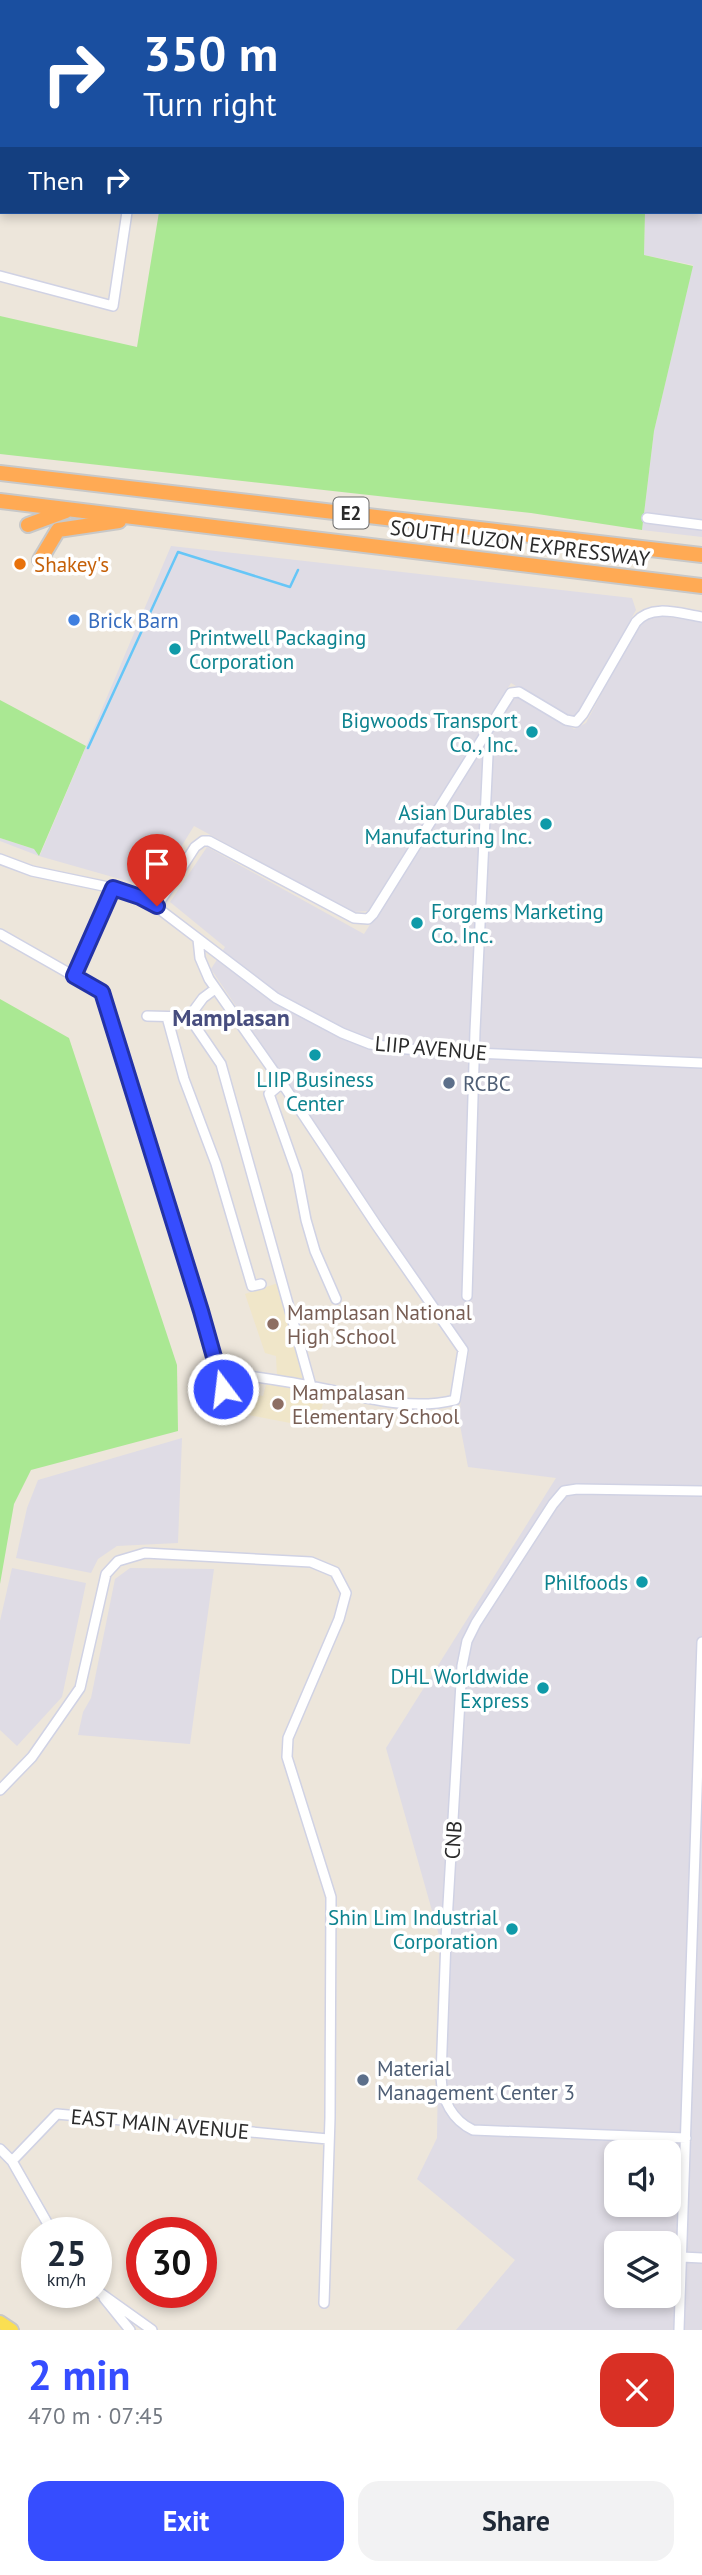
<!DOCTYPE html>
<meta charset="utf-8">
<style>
:root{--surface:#fff;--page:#f2f2f3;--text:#1f2937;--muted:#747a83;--accent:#364dff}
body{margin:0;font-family:"PT Sans",sans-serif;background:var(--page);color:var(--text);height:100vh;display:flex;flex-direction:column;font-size:26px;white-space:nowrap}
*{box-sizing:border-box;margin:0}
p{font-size:23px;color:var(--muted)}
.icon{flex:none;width:38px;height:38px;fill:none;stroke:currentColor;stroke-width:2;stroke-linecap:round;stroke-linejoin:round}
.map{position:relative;height:2330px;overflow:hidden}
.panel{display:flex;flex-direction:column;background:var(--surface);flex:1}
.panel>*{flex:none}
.banner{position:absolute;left:0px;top:0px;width:704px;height:214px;box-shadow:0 4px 10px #0003;background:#1a4fa0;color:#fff;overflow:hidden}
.tools{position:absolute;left:604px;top:2140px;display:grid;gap:14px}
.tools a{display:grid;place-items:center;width:77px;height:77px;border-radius:14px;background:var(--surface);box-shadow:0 4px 10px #0003;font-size:35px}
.speed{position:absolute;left:21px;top:2217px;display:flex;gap:14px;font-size:35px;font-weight:700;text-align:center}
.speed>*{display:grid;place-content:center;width:91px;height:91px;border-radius:50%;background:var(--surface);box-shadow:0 4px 10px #0003;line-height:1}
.speed small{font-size:18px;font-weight:400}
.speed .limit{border:10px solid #d22;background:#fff;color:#111}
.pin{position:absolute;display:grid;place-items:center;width:60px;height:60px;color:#fff;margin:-72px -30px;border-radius:50% 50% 50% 0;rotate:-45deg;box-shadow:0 0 7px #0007}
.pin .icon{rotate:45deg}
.me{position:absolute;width:77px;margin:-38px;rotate:345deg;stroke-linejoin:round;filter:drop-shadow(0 0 5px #0008)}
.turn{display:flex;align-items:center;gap:24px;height:147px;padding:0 28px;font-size:32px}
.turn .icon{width:91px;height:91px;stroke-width:2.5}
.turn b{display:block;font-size:49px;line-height:60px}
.then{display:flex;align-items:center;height:66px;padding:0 28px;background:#0003;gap:14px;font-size:26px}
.round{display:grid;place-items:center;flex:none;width:74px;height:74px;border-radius:21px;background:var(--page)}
.overview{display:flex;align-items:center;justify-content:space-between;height:119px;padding:0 28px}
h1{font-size:42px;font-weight:600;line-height:52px;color:var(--accent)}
.cta{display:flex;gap:14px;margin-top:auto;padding:14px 28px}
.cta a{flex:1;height:80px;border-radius:21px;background:var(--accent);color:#fff;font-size:28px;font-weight:600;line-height:80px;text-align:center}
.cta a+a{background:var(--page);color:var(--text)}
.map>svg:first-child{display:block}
.industrial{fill:#dfdce5;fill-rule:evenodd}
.education{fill:#f0e6c9}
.green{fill:#aae893}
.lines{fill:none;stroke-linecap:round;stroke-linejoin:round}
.stream{stroke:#66c6f7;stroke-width:2.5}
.minor-casing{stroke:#d0d2e4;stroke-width:12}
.major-casing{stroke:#c8c8c8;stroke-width:16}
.highway-casing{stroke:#c8c8c8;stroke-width:18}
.minor{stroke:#fff;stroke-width:9}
.major{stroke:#fadf52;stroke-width:12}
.highway{stroke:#ffaa54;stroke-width:14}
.route-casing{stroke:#2332a6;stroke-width:18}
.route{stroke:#364dff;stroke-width:12}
.food-dot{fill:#e8710a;stroke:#fff;stroke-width:2.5}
.shop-dot{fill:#3f7fe0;stroke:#fff;stroke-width:2.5}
.culture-dot{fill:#0f9aa8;stroke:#fff;stroke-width:2.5}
.service-dot{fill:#5c6f8a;stroke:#fff;stroke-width:2.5}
.education-dot{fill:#8d6e63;stroke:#fff;stroke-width:2.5}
.labels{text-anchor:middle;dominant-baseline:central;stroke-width:7;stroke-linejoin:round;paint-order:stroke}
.shield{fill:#fff;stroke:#6a6a6a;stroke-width:2}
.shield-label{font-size:19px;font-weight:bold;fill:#2a2a2a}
.street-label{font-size:21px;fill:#2a2a2a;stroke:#fff}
.food-label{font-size:21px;fill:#c56008;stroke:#fff;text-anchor:start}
.shop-label{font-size:21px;fill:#366cbe;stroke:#fff;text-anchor:start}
.culture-label{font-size:21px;fill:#0d838f;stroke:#fff;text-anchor:end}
.service-label{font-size:21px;fill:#4e5e75;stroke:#fff;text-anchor:start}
.education-label{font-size:21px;fill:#785e54;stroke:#fff;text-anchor:start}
.quarter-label{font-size:24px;font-weight:bold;fill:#474d7e;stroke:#fff}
</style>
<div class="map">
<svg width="702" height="2330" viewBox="0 0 702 2330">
<rect width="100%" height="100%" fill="#ede6db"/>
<!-- industrial -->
<path class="industrial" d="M575 0H702V537L642 530 654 431 693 265 644 255 645 212H702V2H574Z
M171 546 632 598 636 610 580 712 569 718 511 683 368 911 353 912 194 826 155 889 39 856 0 841V838L34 849 40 855Z
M653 615 702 622V2330H456L515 2260 417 2179 437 2138 440 1939 386 1748 556 1478 468 1467 459 1420 461 1397 469 1352 211 969 225 947 170 902 207 847 364 934 516 695 574 729 586 723 639 623ZM616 2152H668V2205H616ZM616 2244H668V2296H616Z
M182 1438 178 1543 117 1546 98 1559 91 1573 16 1558 27 1508 38 1480Z
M12 1568 86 1583 62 1697 17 1746 0 1730V1621Z
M130 1568 214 1569 190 1744 78 1735 83 1712 91 1698 115 1579Z"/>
<!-- education -->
<path class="education" d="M281 1282 308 1382 277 1376 276 1356 265 1353 245 1294Z
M267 1381 326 1393 316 1428 233 1412 237 1392 263 1396Z"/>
<!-- green -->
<path class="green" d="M62 0H575L61 2Z
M159 212H645L644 255 693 266 654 431 642 530 531 513 0 454V316L137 347Z
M0 700 86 746 39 856 34 849 0 838Z
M0 999 69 1038 177 1365 178 1431 31 1470 14 1504 0 1584Z"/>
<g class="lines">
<!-- stream -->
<path class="stream" d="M88 748 178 552 290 587 298 570"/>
<!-- minor casing -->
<g class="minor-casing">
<path id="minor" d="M23 2 25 0
M0 18 2 17
M0 180H2
M0 276 113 306 127 212
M647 518 702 525
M0 859 32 871 113 888 146 899 276 998 342 1033 370 1044 407 1049 474 1053 702 1063
M157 906 195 847 203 841H209L354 918 368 919 373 914 511 693 519 692 566 720 576 722 583 714 636 622C652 603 681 614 702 617
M0 934 102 992 201 1311 223 1389
M198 939 200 958 209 979 282 1083 377 1226 463 1350 455 1400C406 1412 359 1395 310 1386 280 1380 249 1376 219 1372
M74 976 113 888
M147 1016 189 1017
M167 1017 184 1079 216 1164 252 1286 261 1284
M189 1017 221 1064 311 1386
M189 1017 203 998 215 989
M282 1083 269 1094 297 1173 306 1220 315 1251 336 1299
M467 1296 475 1031 488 755
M0 1790 32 1757 80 1688 106 1574 118 1561 145 1553 311 1562 335 1572 346 1593 339 1619 288 1738 287 1757 331 1897 330 2118 324 2303
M686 2138 473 2130C452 2120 442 2100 441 2077L446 1939 462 1666 467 1641 476 1623 553 1504 564 1491 577 1489 702 1491
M0 2149 12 2161 53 2233
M12 2161 57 2114 328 2139
M682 2257 702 2258
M96 2290 152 2330
M104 2298 130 2330
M679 2330 702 1642"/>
</g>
<!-- major casing -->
<g class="major-casing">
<path id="major" d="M0 2322 12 2330"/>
</g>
<!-- highway casing -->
<g class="highway-casing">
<path id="highway" d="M0 473 702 555
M0 501 702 586
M28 525 66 511
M40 560 58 530 119 521"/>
</g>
<!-- minor -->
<use href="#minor" class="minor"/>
<!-- major -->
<use href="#major" class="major"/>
<!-- highway -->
<use href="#highway" class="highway"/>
</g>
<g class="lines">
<!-- route casing -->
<g class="route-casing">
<path id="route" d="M157 906 140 897 113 888 74 976 102 992 201 1311 223 1389"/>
</g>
<!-- route -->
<use href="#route" class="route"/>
</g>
<!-- markers -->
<circle class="food-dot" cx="20" cy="564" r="7"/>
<circle class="shop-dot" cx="74" cy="620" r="7"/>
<g class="culture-dot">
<circle cx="175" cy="649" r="7"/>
<circle cx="532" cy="732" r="7"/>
<circle cx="546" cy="824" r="7"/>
<circle cx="417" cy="923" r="7"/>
<circle cx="315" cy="1055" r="7"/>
<circle cx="642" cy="1582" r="7"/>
<circle cx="543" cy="1688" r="7"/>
<circle cx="512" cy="1929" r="7"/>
</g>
<g class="service-dot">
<circle cx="449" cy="1083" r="7"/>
<circle cx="363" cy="2080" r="7"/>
</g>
<g class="education-dot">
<circle cx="273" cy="1324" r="7"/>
<circle cx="278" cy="1404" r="7"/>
</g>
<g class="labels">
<!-- shield labels -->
<rect class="shield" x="333.5" y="497.5" width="35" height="31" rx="5"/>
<g class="shield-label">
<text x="351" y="513">E2</text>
</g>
<!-- street labels -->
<g class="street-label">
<text transform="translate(520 543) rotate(7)">SOUTH LUZON EXPRESSWAY</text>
<text transform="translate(431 1048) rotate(5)">LIIP AVENUE</text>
<text transform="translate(453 1840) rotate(-86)">CNB</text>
<text transform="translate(160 2124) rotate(5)">EAST MAIN AVENUE</text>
</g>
<!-- food labels -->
<g class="food-label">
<text x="34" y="564">Shakey's</text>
</g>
<!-- shop labels -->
<g class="shop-label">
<text x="88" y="620">Brick Barn</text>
</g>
<!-- culture labels -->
<g class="culture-label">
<text x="189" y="637" text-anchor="start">Printwell Packaging<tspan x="189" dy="24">Corporation</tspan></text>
<text x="518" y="720">Bigwoods Transport<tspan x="518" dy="24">Co., Inc.</tspan></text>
<text x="532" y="812">Asian Durables<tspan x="532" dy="24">Manufacturing Inc.</tspan></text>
<text x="431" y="911" text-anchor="start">Forgems Marketing<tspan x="431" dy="24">Co. Inc.</tspan></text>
<text x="315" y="1079" text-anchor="middle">LIIP Business<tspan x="315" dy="24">Center</tspan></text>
<text x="628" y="1582">Philfoods</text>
<text x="529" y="1676">DHL Worldwide<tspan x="529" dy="24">Express</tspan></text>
<text x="498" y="1917">Shin Lim Industrial<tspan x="498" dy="24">Corporation</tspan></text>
</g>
<!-- service labels -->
<g class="service-label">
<text x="463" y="1083">RCBC</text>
<text x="377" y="2068">Material<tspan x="377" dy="24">Management Center 3</tspan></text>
</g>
<!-- education labels -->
<g class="education-label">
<text x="287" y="1312">Mamplasan National<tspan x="287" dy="24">High School</tspan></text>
<text x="292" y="1392">Mampalasan<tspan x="292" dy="24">Elementary School</tspan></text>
</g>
<!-- quarter labels -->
<g class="quarter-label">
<text x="231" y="1017">Mamplasan</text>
</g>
</g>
</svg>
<div class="tools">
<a><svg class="icon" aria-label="sound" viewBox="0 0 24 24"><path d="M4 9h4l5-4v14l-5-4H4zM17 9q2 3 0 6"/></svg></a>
<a><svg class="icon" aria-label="layers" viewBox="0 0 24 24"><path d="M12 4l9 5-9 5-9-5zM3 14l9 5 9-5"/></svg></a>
</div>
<div class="speed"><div>25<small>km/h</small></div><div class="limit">30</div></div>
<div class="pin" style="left:157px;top:906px;background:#d93025"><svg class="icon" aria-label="arrive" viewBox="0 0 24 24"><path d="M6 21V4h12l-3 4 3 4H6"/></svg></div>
<svg class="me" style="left:223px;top:1389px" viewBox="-20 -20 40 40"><circle r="17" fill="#364dff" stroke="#fff" stroke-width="3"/><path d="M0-11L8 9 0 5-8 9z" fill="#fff"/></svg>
<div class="banner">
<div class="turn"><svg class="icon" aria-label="right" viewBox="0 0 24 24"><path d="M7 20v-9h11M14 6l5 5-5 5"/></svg><div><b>350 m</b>Turn right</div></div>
<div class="then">Then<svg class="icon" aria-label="right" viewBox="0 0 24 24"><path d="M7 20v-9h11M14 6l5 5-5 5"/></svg></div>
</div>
</div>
<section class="panel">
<div class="overview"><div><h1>2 min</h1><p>470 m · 07:45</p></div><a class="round" style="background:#d93025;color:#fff"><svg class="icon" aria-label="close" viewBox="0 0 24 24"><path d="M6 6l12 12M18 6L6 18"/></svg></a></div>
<div class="cta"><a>Exit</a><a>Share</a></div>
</section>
